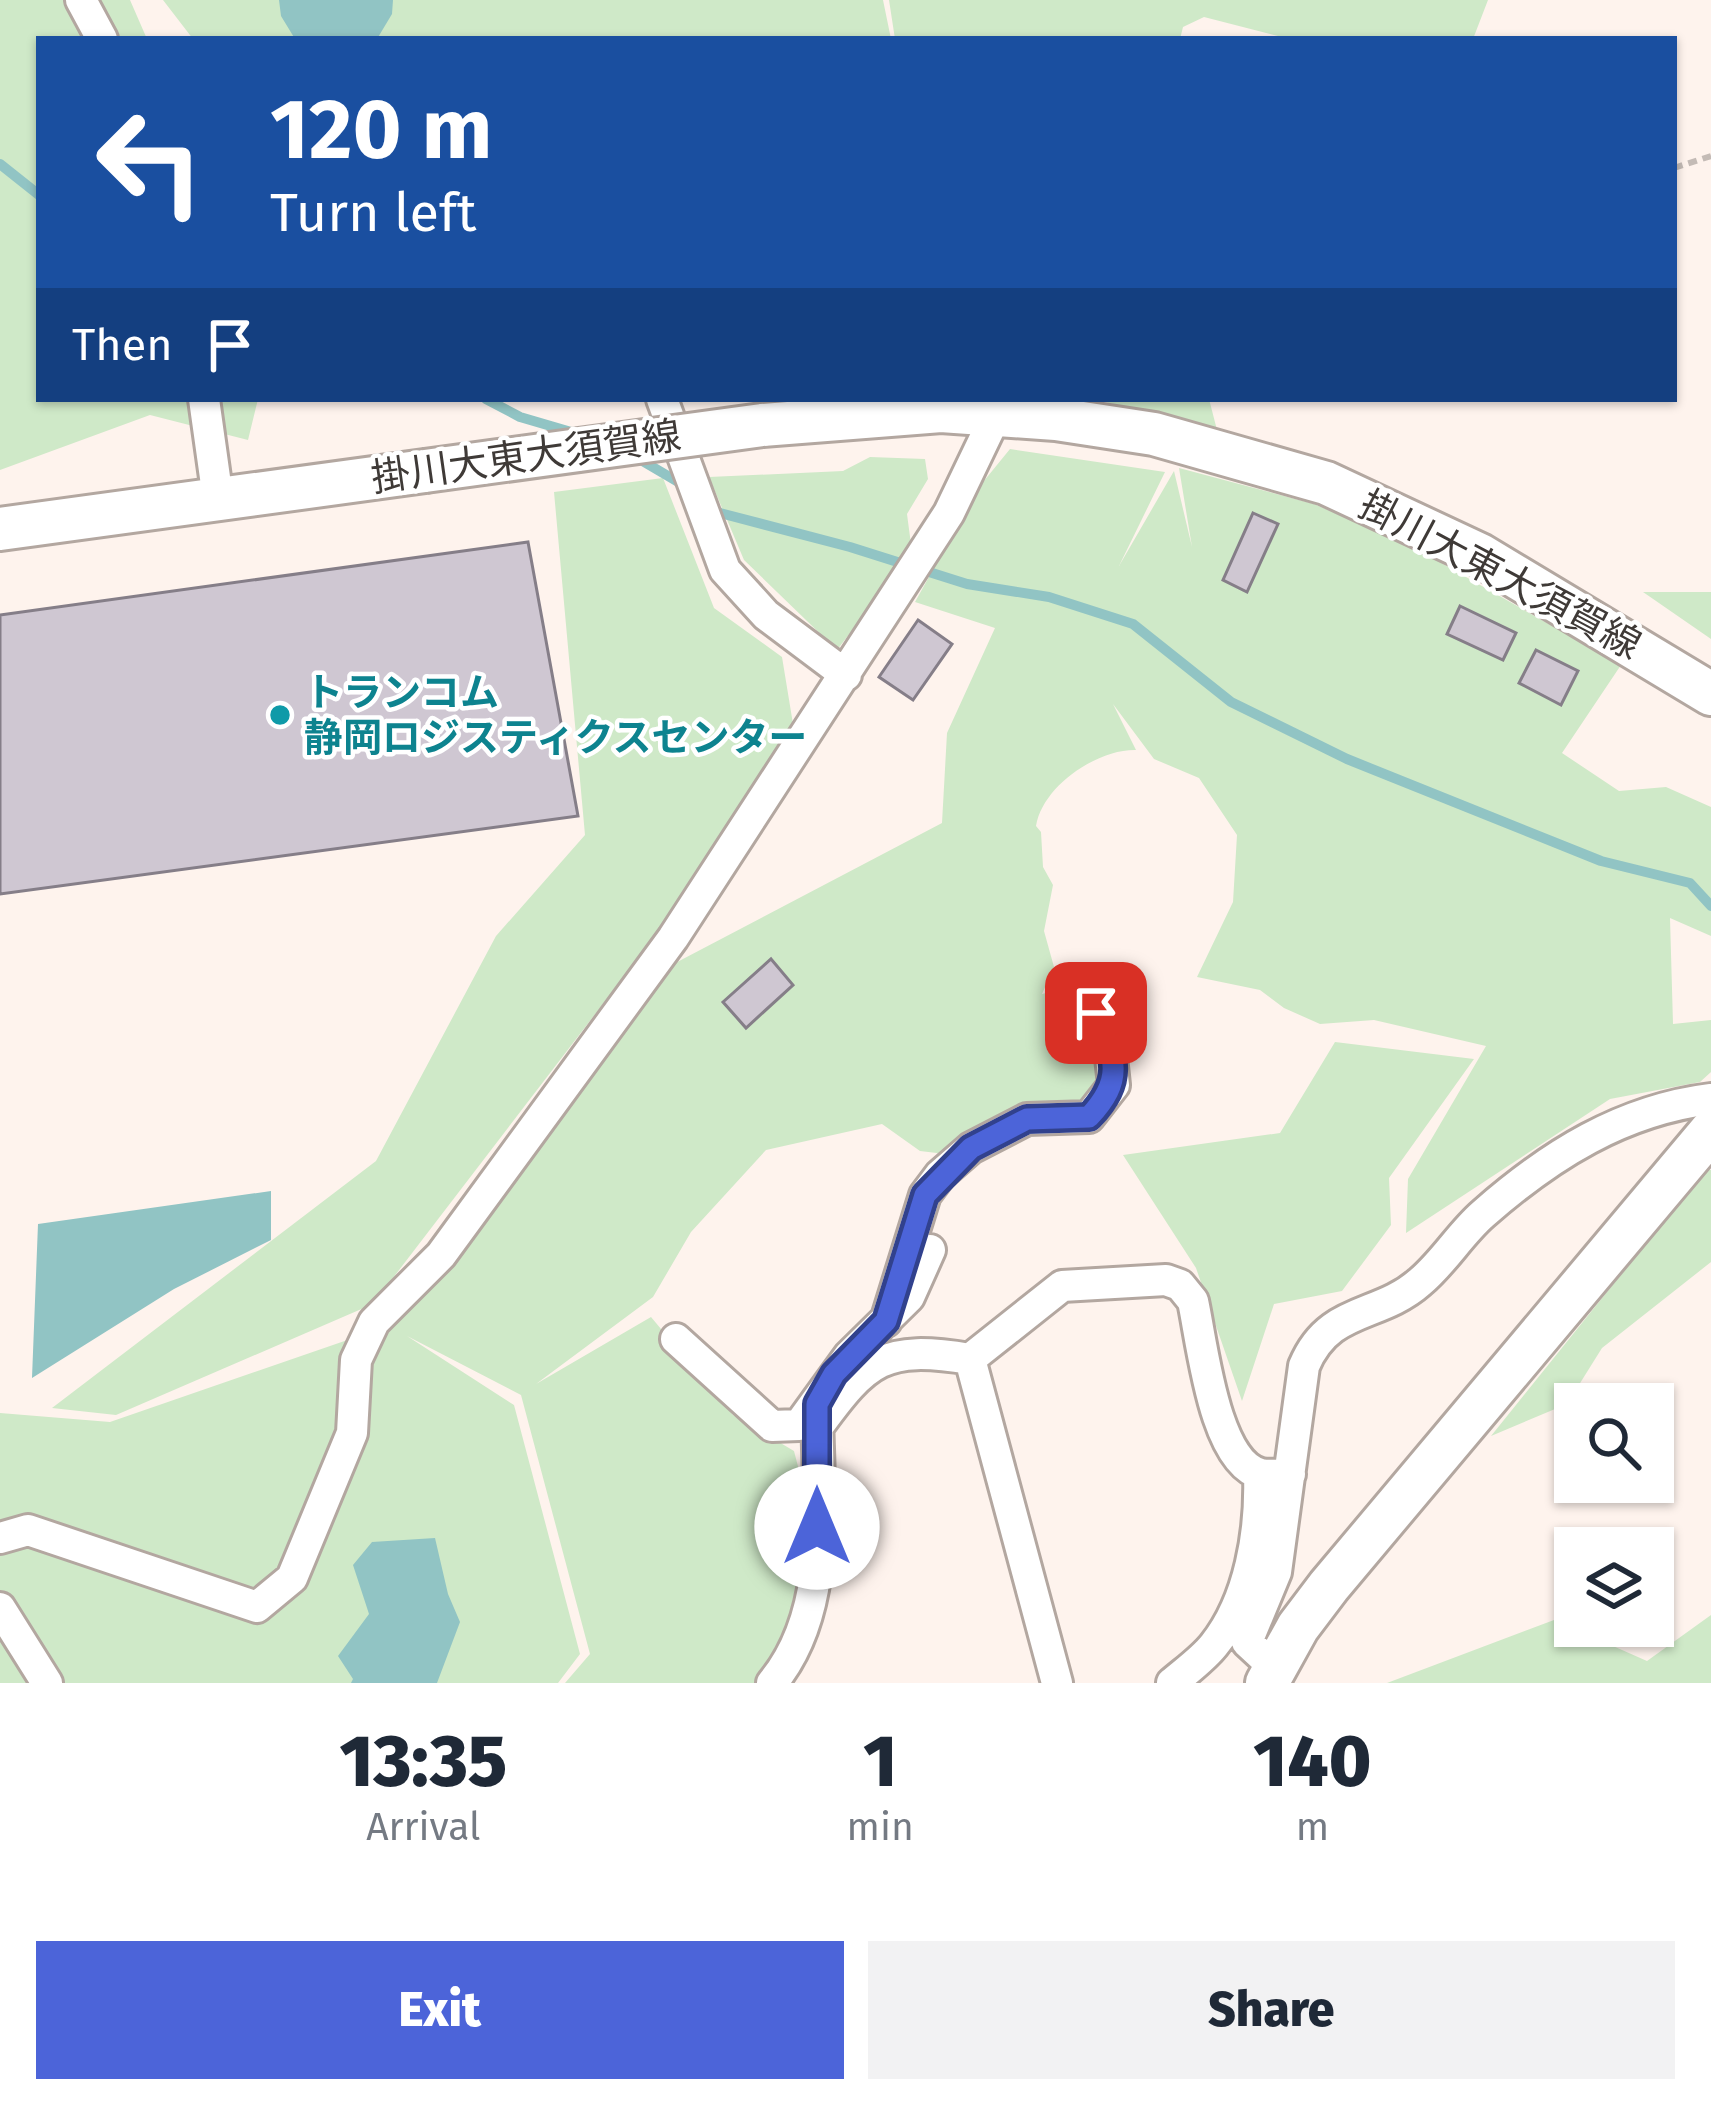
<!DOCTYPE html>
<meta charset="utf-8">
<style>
:root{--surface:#fff;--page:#f2f2f3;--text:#1f2937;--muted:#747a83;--accent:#4c64d9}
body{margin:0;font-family:"Fira Sans","Noto Sans JP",sans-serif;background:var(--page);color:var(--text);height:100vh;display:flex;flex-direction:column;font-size:45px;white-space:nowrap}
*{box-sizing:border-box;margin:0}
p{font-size:39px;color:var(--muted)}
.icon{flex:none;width:66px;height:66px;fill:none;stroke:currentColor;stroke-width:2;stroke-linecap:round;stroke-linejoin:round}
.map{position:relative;height:1683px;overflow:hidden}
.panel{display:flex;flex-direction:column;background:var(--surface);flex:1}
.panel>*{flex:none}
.top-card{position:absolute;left:36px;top:36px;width:1641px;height:366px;border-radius:0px;box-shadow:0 3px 9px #0004;background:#1a4fa0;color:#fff;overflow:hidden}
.tools{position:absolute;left:1554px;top:1383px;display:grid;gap:24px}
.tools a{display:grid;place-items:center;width:120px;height:120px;border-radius:0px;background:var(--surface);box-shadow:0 3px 9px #0004;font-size:60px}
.pin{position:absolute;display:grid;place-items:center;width:102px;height:102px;color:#fff;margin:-51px;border-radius:24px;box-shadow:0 6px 18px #0006}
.me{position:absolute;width:132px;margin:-66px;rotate:0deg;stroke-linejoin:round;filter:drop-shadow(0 0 9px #0008)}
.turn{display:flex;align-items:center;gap:42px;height:252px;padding:0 36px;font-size:54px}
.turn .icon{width:156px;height:156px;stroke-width:2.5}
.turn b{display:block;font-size:84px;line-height:102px}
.then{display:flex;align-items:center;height:114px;padding:0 36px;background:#0003;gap:24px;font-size:45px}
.eta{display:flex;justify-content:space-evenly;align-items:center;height:204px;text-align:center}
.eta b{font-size:72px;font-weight:800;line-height:84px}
.action{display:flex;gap:24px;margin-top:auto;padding:24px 36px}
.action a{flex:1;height:138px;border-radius:0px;background:var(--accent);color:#fff;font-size:48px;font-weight:800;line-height:138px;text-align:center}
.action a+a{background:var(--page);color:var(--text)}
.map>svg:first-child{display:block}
.green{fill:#cfe9c8}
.water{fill:#91c4c4}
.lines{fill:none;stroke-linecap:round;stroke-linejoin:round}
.stream{stroke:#91c4c4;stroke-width:10}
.building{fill:#cfc7d2;stroke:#857e88;stroke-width:3}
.street-casing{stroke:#b3a7a0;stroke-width:36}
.secondary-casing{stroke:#b3a7a0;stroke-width:48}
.path{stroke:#c4bbb6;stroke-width:6;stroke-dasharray:9 6;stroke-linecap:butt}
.street{stroke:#fff;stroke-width:30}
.secondary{stroke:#fff;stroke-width:42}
.secondary-bridge-casing{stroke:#b3a7a0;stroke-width:48;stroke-linecap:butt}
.secondary-bridge{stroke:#fff;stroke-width:42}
.route-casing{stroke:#31418d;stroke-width:30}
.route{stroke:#4c64d9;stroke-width:21}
.culture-dot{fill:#0f9aa8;stroke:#fff;stroke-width:4.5}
.labels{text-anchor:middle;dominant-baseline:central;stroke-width:9;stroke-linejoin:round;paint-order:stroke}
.street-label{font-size:39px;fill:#3f3a37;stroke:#fff}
.culture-label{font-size:39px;font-weight:bold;fill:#0d838f;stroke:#fff;text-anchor:start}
</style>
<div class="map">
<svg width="1711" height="1683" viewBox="0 0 1711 1683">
<rect width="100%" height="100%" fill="#fef3ed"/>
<!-- green -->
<path class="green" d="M0 0H130L147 39H39V399H258L248 440 150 415 0 470Z
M163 0H883L891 39H193Z
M889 0H1488L1473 39H1290L1204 17 1183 27 1180 39H895Z
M1093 399H1209L1217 430Z
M1010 449 1165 472 1119 566 1174 471 1192 547 1179 468 1314 504 1406 543 1621 665 1562 753 1619 791 1666 787 1711 807V936L1670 918 1673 1024 1711 1020V1072L1700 1082 1610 1099 1406 1233 1408 1179 1486 1046 1374 1020 1320 1024 1284 1008 1260 990 1197 977 1233 902 1237 835 1199 778 1154 759 1113 704 1136 750C1098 749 1043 785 1036 826L1041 832 1043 867 1053 885 1044 931 1054 967 1042 994 1070 987 1110 1048 1094 1112 962 1156 920 1151 882 1124 766 1150 691 1232 653 1297 536 1384 651 1317 733 1415 794 1451 808 1505 788 1646 756 1683H565L590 1654 521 1395 407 1336 514 1405 580 1654 558 1683H0V1413L110 1422 388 1326 641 981 942 823 947 733 995 628 915 602 979 487Z
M870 457 925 459 928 479 907 514 912 552 837 650 744 560 709 477 843 471Z
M663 478 714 608 782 657 793 724 678 906 373 1304 116 1415 52 1408 376 1161 496 936 585 835 554 492Z
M1643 592H1711V639Z
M1335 1042 1474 1059 1389 1178 1391 1225 1342 1291 1274 1304 1242 1401 1196 1268 1123 1155 1280 1133Z
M1706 1169 1711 1170V1262L1602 1348 1567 1404 1491 1436Z
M1711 1615V1683H1387L1554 1620 1647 1661Z"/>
<!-- water -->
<path class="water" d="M279 0H393L392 14 377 39H295L281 16Z
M271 1191V1240L174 1289 32 1378 38 1224Z
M435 1538 448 1594 460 1622 437 1683H351L353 1679 338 1656 369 1614 353 1565 372 1542Z"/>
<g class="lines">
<!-- stream -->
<path class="stream" d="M0 164 39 195
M486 399 520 417 578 434
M634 456 685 486
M709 505 720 513 850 547 967 584 1049 597 1133 624 1231 702 1347 759 1601 861 1690 883 1711 906"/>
</g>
<!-- building -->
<path class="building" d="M1253 513 1278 524 1247 592 1223 580Z
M528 542 578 816 0 894V615Z
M1460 606 1516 633 1503 660 1447 634Z
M918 620 952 644 913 700 879 677Z
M1536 650 1578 671 1561 705 1519 683Z
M771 959 793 985 746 1028 723 1002Z"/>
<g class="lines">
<!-- street casing -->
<g class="street-casing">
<path id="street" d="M81 0 102 39
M204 399 218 499
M662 399 725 570 766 615 846 675
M886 1321 925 1195 940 1175 971 1148 1027 1119 1089 1117 1114 1085 1110 1048 1079 981
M676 1339 772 1426 799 1425 849 1356 909 1297 930 1250
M970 1359 1062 1286 1166 1280 1180 1285 1193 1301C1202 1342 1214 1463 1261 1474 1269 1476 1281 1474 1290 1474
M817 1428C867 1359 884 1345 970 1359L1057 1683
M0 1538 28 1530 257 1607 292 1578 352 1433 356 1360 374 1322 441 1255 673 938 949 513 996 415
M0 1608 47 1683
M1274 1667 1247 1642 1276 1572 1304 1366C1329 1306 1378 1319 1420 1282 1444 1262 1460 1234 1483 1214 1550 1155 1622 1110 1711 1099
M772 1683C833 1610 818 1499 817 1410
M1172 1683C1186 1671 1203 1659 1214 1645 1250 1600 1261 1531 1259 1474"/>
</g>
<!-- secondary casing -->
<g class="secondary-casing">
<path id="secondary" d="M762 425 941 411 1056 419 1154 434 1326 483 1480 555 1711 694
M0 529 425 471
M1267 1683 1298 1627 1329 1586 1711 1131"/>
</g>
<!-- path -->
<path class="path" d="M1674 168 1711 156"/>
<!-- street -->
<use href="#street" class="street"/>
<!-- secondary -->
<use href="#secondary" class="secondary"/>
<!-- secondary-bridge casing -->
<g class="secondary-bridge-casing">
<path id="secondary-bridge" d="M425 471 762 425"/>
</g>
<!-- secondary-bridge -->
<use href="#secondary-bridge" class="secondary-bridge"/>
</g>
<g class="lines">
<!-- route casing -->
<g class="route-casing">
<path id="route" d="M817 1527V1404L834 1374 886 1321 925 1195 971 1148 1027 1119 1089 1117C1125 1079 1115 1058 1096 1013"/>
</g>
<!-- route -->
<use href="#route" class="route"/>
</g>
<!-- markers -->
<circle class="culture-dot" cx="280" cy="715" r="12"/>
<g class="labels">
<!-- street labels -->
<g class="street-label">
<text transform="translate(526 457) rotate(-8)">掛川大東大須賀線</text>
<text transform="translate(1500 575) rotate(28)">掛川大東大須賀線</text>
</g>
<!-- culture labels -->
<g class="culture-label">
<text x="304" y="693">トランコム<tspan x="304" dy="45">静岡ロジスティクスセンター</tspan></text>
</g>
</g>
</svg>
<div class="tools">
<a><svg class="icon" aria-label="search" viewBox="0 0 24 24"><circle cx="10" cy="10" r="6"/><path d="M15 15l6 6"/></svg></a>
<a><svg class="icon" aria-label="layers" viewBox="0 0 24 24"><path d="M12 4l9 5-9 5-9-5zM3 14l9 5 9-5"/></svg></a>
</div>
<div class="pin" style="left:1096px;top:1013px;background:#d93025"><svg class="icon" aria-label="arrive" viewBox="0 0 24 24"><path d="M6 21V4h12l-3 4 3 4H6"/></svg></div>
<svg class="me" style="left:817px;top:1527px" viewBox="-20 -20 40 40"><circle r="19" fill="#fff"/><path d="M0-13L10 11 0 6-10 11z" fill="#4c64d9"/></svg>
<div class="top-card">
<div class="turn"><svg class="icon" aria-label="left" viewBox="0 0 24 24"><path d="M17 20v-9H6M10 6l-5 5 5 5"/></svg><div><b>120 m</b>Turn left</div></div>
<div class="then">Then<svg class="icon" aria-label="arrive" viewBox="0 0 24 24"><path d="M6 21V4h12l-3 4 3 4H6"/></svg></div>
</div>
</div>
<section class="panel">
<div class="eta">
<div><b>13:35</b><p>Arrival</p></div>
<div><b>1</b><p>min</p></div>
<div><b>140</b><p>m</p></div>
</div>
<div class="action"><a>Exit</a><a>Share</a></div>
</section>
